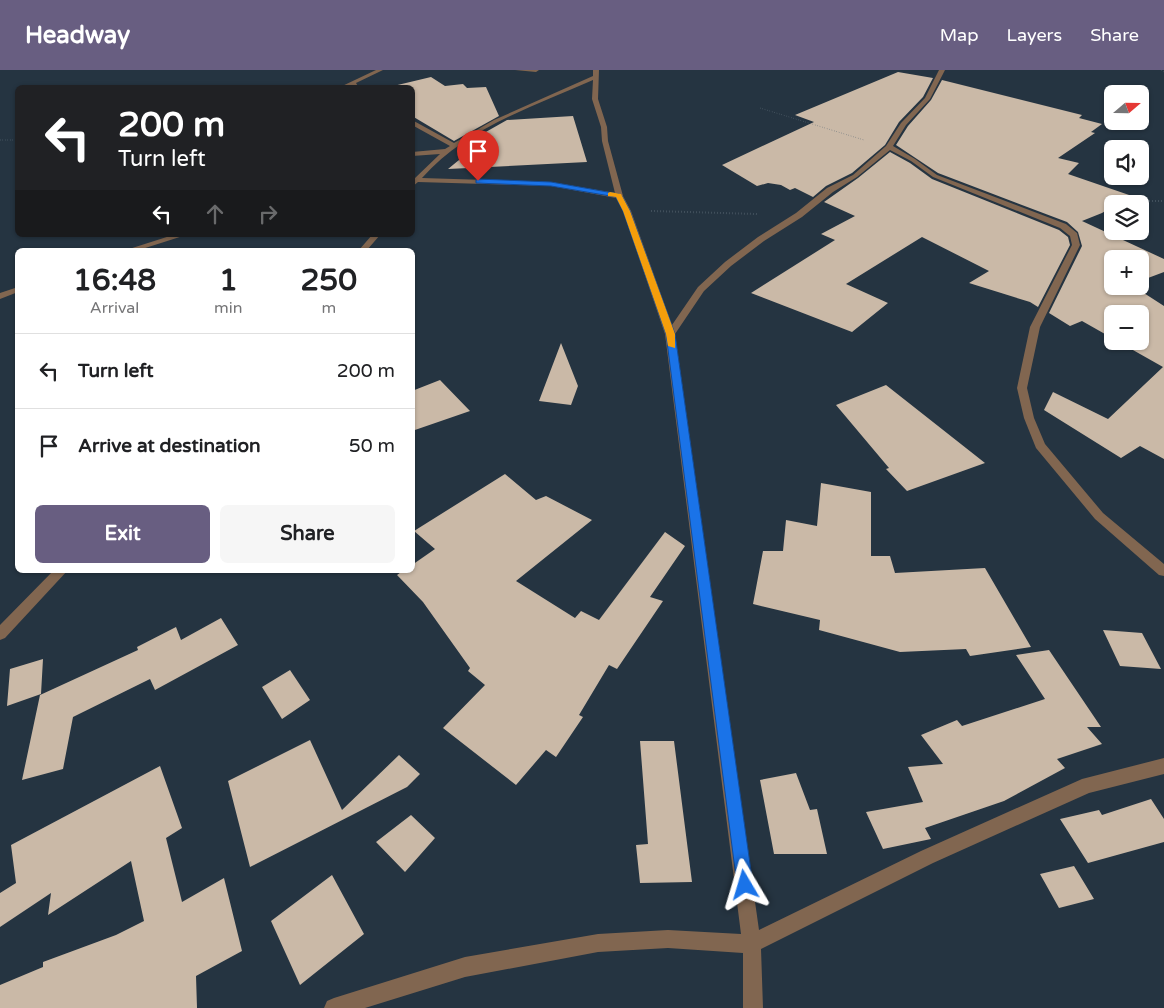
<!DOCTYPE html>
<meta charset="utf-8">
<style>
:root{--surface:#fff;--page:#f6f6f6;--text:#202124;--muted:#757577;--line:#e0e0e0;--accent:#685e81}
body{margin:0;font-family:"Varela Round",sans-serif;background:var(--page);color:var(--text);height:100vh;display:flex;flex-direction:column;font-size:19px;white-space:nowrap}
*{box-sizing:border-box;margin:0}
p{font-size:16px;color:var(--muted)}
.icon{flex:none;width:28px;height:28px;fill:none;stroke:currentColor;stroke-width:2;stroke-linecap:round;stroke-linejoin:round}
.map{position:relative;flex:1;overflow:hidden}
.sheet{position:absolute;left:15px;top:178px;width:400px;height:325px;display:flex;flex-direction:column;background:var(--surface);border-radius:8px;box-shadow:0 1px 4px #0004}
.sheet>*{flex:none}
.banner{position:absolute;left:15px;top:15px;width:400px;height:152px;border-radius:8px;box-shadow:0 1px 4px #0004;background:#202124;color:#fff;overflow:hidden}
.needle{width:32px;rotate:70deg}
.fabs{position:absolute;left:1104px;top:15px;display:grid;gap:10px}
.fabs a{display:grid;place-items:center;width:45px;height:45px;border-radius:8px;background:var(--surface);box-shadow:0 1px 4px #0004;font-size:25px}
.pin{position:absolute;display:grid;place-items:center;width:42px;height:42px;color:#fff;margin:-51px -21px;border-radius:50% 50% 50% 0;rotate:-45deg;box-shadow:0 0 5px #0007}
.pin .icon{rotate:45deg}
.me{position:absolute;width:55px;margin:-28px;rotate:353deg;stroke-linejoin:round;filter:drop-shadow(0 0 4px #0008)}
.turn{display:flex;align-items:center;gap:18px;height:105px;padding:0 20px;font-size:22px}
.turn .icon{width:65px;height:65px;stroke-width:2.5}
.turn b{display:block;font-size:35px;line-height:42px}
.lanes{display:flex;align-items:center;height:48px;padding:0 20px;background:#0003;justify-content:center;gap:25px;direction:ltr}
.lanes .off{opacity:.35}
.eta{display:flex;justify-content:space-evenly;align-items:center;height:85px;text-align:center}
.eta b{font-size:30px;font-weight:800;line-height:35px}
.button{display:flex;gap:10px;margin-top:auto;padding:10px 20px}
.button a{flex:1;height:58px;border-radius:8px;background:var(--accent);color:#fff;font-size:20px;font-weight:800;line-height:58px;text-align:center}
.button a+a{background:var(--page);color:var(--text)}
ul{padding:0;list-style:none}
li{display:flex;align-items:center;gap:15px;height:75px;padding:0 20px;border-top:1px solid var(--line)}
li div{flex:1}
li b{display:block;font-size:19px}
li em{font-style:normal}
header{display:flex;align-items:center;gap:30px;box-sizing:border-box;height:70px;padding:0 25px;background:var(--accent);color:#fff}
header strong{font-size:24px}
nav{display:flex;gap:28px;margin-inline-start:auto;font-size:18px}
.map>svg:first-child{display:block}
.building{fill:#cab9a7}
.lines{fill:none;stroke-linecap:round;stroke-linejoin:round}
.path-far1{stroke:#5f6d78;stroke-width:1;stroke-dasharray:0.5 2;stroke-linecap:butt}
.path{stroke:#5f6d78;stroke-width:2;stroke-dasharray:0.5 2.5;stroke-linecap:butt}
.minor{fill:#816650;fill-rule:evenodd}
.route{fill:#1a73e8;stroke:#114b97}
.slow{fill:#f59e0b}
</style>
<header>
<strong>Headway</strong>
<nav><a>Map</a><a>Layers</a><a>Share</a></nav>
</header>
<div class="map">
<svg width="1164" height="938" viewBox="0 0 1164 938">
<rect width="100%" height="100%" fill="#253441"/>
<!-- building -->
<path class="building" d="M898 2 933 8 923 27 899 52 885 75 852 103 826 116 813 127 795 118 790 120 781 115 768 113 757 116 722 95 814 52 795 45Z
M431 7 445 16 463 14 467 18 486 17 499 46 454 71 412 46V18H385Z
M942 10 1082 45 1079 48 1102 54 1091 62 1095 63 1058 88 1079 93 1068 104 1132 126 1118 134H1112V137L1102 143 1082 151 1164 189V202L1140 211V189H1112V216H1133L1164 236V389L1140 376 1121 388 1044 340 1053 322 1108 349 1163 297 1117 271H1140V244H1112V268L1082 251 1070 256 1049 243 1082 176 1078 162 1067 152 938 103 896 75 908 56 931 30Z
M573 46 587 92 448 99 470 81 461 76 507 50Z
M890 82 910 93 932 109 1059 160 1068 167 1070 175 1038 237 1030 232 969 213 989 201 922 167 846 214 888 233 852 262 751 223 835 170 821 164 855 146 824 132 858 108Z
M561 273 578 316 571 335 539 331Z
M440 310 470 341 412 361V321Z
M886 315 985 393 907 421 886 399 889 398 836 335Z
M505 404 536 430 546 426 592 450 516 511 575 548 581 541 599 550 665 462 685 476 650 527 663 531 617 599 609 595 579 645 583 647 556 687 546 680 516 715 443 658 485 615 468 601 470 598 423 532 397 505 404 500H412V495L435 479 414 461Z
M821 413 871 422V486H890L895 503 985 498 1031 577 970 586 966 579 900 582 819 560 820 550 753 534 763 481H783L786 450 817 456Z
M221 548 238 575 155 620 150 609 73 647 63 699 22 710 40 625 138 580 137 577 176 557 181 570Z
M1103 560 1142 563 1161 599 1120 596Z
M1049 580 1101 657H1087L1102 674 1057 689 1065 698 1004 731 925 758 931 769 883 779 866 742 923 732 908 697 943 694 921 665 957 650 962 656 1045 629 1016 585Z
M43 589 41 624 7 636 10 599Z
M290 600 310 630 282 649 262 617Z
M310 670 342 740 399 685 420 704 407 717 250 797 228 711Z
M640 671H674L692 812 640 813 636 775 648 774Z
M160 696 182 758 166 768 182 832 224 808 242 881 196 906 197 938H0V915L43 897V892L116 865 144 851 131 791 48 845 51 823 0 857V823L16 813 11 775Z
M796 703 810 740 817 739 827 784H774L760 710Z
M1151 729 1164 749V772L1088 793 1060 749 1099 740 1102 745Z
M411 745 435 768 405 802 376 772Z
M1074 796 1094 829 1059 838 1040 804Z
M332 805 364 864 300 915 271 851Z"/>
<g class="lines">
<!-- path-far1 -->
<path class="path-far1" d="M1161 0 1164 2
M760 38 864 70
M0 70H18"/>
<!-- path -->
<path class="path" d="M1149 131H1164
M651 141 757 144"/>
<!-- minor -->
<path class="minor" d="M376 0H383L356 13 359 18H354L352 15 346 18H338Z
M515 0H539L536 2Z
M593 0H599L598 29 607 57 608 71 623 126 631 141 672 255 698 217 725 192 758 167 796 143 827 118 853 105 886 76 901 53 925 28 939 0H945L930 29 906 55 893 76 915 89 937 105 1066 154 1077 163 1080 175 1040 257 1027 318 1034 348 1045 374 1103 443 1164 494V506L1159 505 1095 449 1036 378 1024 348 1017 318 1030 257 1072 175 1070 166 1060 158 933 107 911 91 890 80 857 107 833 122 802 147 764 171 731 196 704 221 675 264 759 860 921 781 1082 709 1164 688V704L1089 723 933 793 761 879 763 938H743V883L668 878 598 882 465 907 365 938H324L327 931 334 928 465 887 598 864 668 860 741 864 665 264 623 141 616 128 551 116 418 112 412 117 414 109 440 84 412 86V82L445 79 450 76 412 55V50L454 73 494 50 593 6ZM593 10 592 29 601 57 602 71 615 123 551 112 422 108C466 58 534 36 593 10Z
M173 165H186L139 180H126Z
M372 165H380L367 180H359Z
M18 217V222L0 229V223Z
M54 500H68L5 568 0 570V555Z"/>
</g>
<!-- route -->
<path class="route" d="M478 109 551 112 619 124 622 126 630 141 675 264 753 815 750 821 745 823 739 821 737 815 666 264 623 141 616 127 551 116 476 113V110Z"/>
<!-- slow -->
<path class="slow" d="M610 122 621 124 630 141 675 264V278L668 276 666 264 623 141 616 127 608 126V123Z"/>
</svg>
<div class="fabs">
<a><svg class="needle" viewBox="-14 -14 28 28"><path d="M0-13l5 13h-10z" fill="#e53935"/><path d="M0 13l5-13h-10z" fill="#757577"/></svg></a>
<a><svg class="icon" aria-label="sound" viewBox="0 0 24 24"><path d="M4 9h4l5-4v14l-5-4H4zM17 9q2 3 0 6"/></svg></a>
<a><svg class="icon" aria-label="layers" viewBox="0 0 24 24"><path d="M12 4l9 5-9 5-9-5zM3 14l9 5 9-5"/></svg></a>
<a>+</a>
<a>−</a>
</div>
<div class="pin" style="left:478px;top:111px;background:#d93025"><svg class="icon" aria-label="arrive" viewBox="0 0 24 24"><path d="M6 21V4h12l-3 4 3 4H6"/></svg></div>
<svg class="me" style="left:745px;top:815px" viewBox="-20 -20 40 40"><path d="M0-17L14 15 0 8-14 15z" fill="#1a73e8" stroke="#fff" stroke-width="4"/></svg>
<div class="banner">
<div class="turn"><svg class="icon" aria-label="left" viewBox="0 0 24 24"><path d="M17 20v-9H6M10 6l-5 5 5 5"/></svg><div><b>200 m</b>Turn left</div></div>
<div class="lanes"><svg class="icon" aria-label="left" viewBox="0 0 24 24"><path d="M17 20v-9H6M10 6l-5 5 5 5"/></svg><svg class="icon off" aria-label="ahead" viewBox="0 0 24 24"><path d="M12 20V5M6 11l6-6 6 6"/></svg><svg class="icon off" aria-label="right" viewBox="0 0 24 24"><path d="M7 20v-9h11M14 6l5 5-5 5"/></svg></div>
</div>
<section class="sheet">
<div class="eta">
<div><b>16:48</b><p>Arrival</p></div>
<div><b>1</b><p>min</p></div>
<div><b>250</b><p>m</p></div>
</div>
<ul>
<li><svg class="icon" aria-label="left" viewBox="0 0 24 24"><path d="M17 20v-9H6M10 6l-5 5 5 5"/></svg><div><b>Turn left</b></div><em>200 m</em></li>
<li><svg class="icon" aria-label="arrive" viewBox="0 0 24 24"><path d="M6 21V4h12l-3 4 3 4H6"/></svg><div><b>Arrive at destination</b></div><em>50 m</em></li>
</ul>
<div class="button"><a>Exit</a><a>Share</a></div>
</section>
</div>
